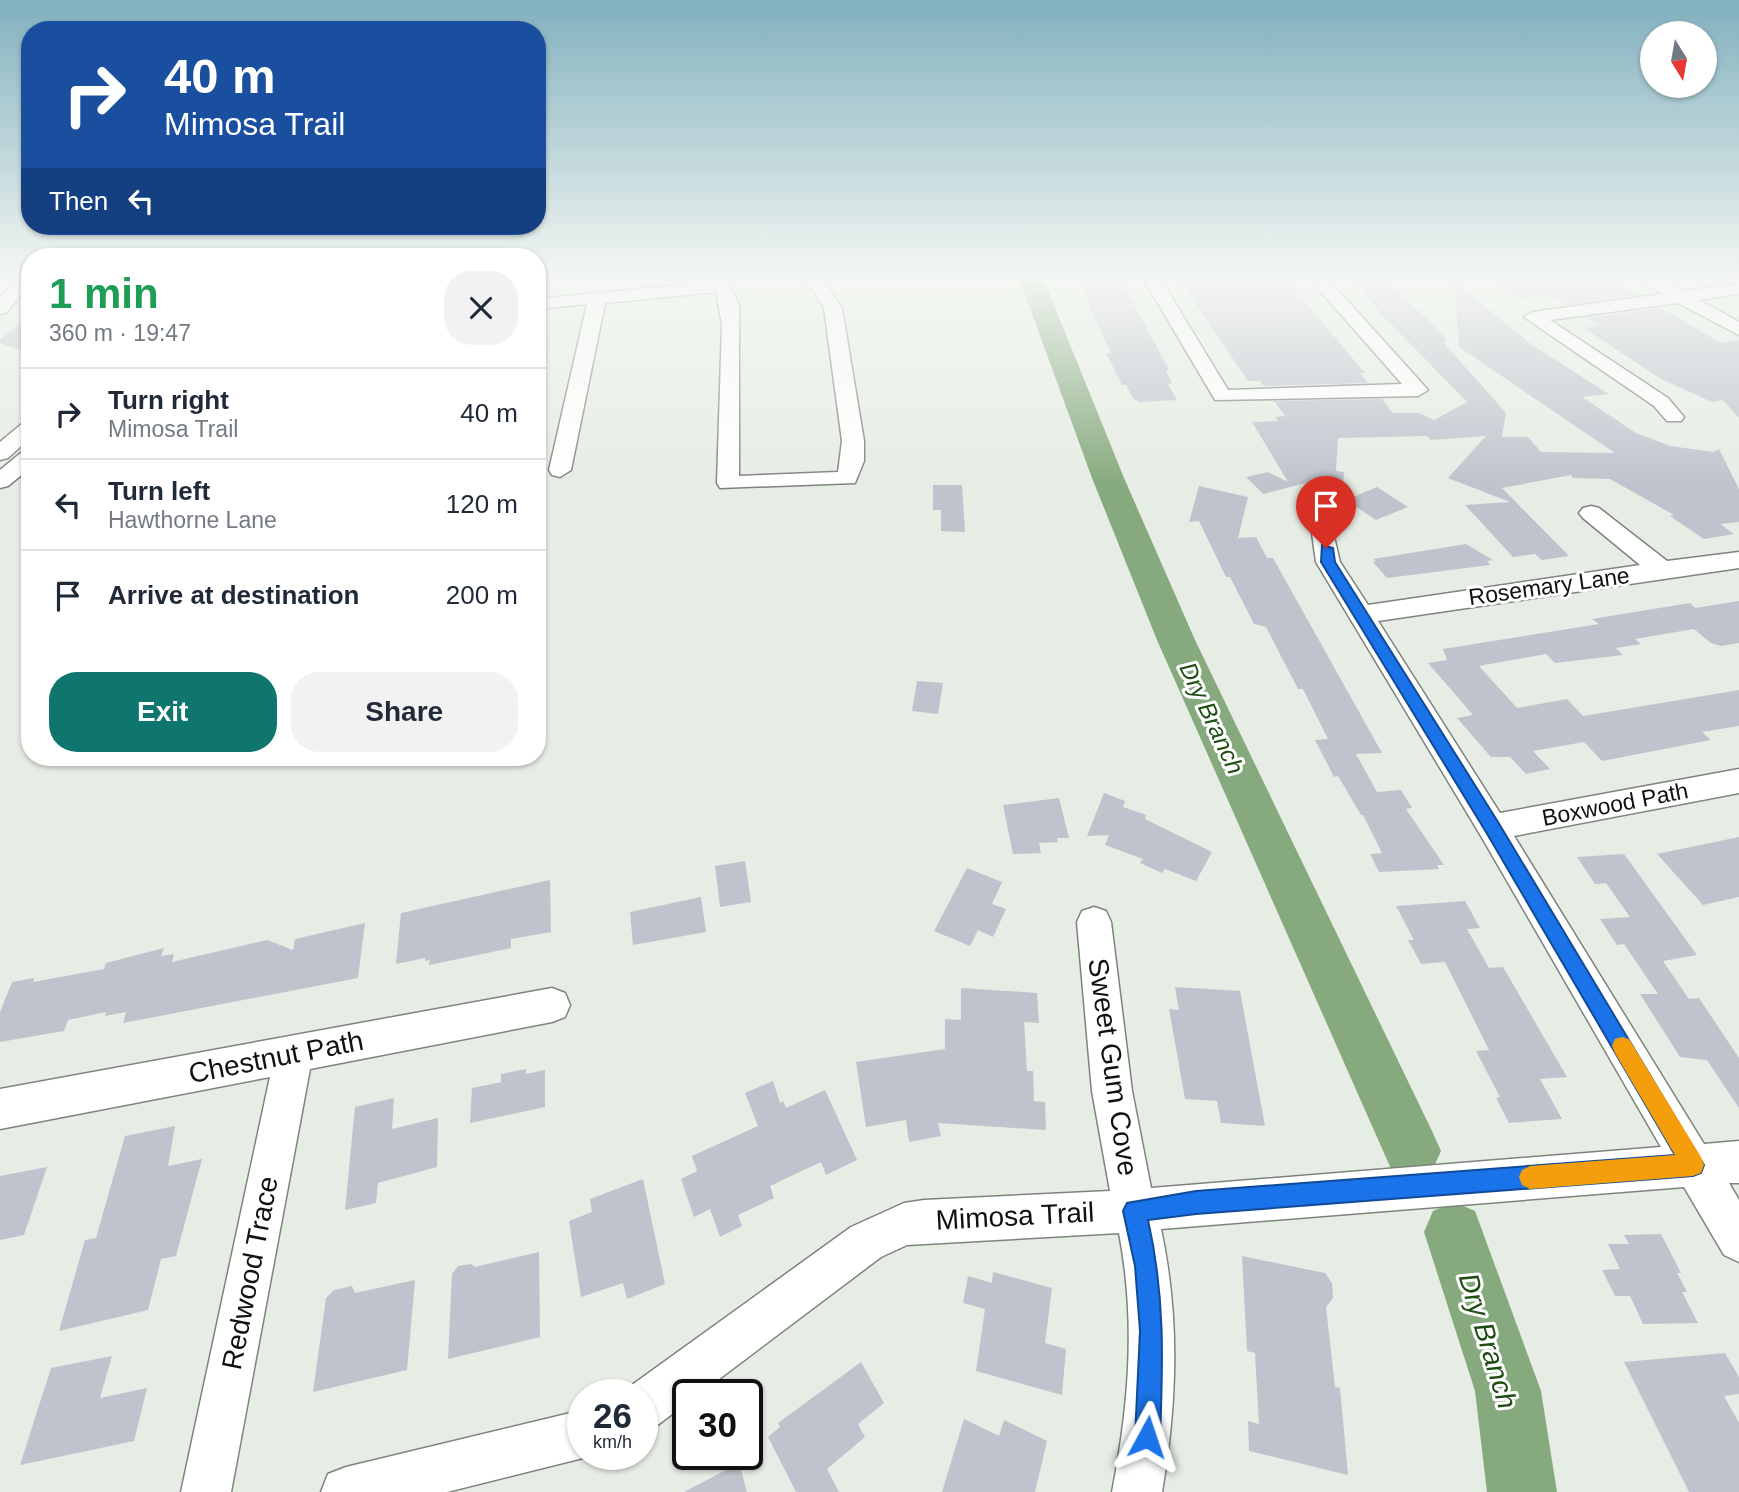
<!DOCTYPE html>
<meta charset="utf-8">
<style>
:root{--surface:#fff;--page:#f2f2f3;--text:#1f2937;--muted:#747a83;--line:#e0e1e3;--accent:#0f766e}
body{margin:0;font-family:Helvetica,sans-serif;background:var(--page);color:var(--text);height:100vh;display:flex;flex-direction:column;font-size:26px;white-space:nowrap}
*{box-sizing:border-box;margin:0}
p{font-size:23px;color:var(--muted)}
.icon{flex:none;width:38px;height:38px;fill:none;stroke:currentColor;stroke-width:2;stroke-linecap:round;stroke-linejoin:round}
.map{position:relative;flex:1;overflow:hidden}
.side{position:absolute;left:21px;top:248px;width:525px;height:518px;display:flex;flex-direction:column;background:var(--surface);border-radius:28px;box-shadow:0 2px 5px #0004}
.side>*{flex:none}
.banner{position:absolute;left:21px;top:21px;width:525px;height:214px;border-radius:28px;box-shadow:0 2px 5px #0004;background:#1a4fa0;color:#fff;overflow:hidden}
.needle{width:46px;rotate:169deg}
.buttons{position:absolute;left:1640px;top:21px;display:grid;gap:14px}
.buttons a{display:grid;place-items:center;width:77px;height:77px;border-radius:50%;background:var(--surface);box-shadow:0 2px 5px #0004;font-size:35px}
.speed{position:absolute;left:567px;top:1379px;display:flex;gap:14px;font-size:35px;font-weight:700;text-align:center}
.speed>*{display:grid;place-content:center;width:91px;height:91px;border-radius:50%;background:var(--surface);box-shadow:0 2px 5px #0004;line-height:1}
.speed small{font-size:18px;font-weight:400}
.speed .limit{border:4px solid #111;border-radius:10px;background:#fff;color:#111}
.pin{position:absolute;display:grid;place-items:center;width:60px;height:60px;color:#fff;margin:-72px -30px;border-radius:50% 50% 50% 0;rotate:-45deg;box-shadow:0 0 7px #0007}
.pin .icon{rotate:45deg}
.me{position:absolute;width:77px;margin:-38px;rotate:5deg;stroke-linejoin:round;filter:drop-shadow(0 0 5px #0008)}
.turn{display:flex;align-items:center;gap:24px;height:147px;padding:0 28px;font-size:32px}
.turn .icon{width:91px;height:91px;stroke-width:2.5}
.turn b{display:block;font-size:49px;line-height:60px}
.then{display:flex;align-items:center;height:66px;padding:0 28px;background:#0003;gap:14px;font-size:26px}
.round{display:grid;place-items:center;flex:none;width:74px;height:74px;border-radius:28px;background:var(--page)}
.overview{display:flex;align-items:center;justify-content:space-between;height:119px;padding:0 28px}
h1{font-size:42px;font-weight:700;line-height:52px;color:#1e9e55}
.cta{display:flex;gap:14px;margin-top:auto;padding:14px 28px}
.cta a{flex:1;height:80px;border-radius:28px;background:var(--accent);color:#fff;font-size:28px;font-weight:700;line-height:80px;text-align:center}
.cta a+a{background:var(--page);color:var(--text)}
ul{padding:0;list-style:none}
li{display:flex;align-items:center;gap:21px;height:91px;padding:0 28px;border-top:2px solid var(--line)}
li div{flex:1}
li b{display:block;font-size:26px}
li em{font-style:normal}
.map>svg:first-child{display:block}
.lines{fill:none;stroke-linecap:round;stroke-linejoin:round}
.river{fill:#86a97e;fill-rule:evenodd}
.building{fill:#c0c3cd}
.minor-casing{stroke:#7d847c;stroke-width:3}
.minor{fill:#fff;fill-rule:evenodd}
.route{fill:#1a73e8;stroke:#114b97;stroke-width:2}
.slow{fill:#f59e0b}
.labels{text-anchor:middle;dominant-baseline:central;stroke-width:6;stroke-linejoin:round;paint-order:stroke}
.street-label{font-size:23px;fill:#10120f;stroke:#fff}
.water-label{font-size:24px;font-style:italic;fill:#1d4d11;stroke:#fff}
.near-street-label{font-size:28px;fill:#10120f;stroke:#fff}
.near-water-label{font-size:28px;font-style:italic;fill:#1d4d11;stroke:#fff}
</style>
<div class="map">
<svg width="1739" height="1492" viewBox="0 0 1739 1492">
<rect width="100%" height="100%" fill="#e6ede4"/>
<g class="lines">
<!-- river -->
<path class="river" d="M1019 278H1043L1124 478 1195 640 1432 1131 1441 1151 1432 1171 1412 1180 1392 1171 1157 640 1092 478Z
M1454 1202 1475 1211 1541 1391 1557 1492H1487L1475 1391 1424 1232 1433 1211Z"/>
</g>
<!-- building -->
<path class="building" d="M1080 278H1119L1169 369 1166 372 1172 383 1168 384 1177 400 1139 402 1133 398 1126 385H1122L1106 353H1111L1090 308Z
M1178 278H1276L1280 282H1288L1365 373H1360L1368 383 1264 386 1260 381H1248Z
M1351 278H1385L1447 339 1444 343 1506 413 1502 437H1528L1541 452 1615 453 1459 347 1454 281 1532 345 1609 394 1582 397 1636 433 1670 446 1713 452 1719 449 1739 489V522L1720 524 1734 534 1704 539 1670 516 1674 515 1610 479 1573 478 1571 475 1502 488 1569 556 1542 560 1535 554 1513 557 1465 505 1510 502 1448 478 1486 436 1431 440 1427 436 1338 438 1336 471 1344 472 1342 498 1320 493 1321 479 1263 494 1246 477 1268 472 1288 482 1252 422 1278 421 1275 417 1285 416 1274 401 1382 399 1393 413H1419L1434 420 1467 402 1381 314Z
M1510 278H1608L1638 295 1567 305 1550 295 1518 299 1494 283 1514 281Z
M1661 308 1721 343 1739 340V418L1723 400 1712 402 1661 379 1584 328 1601 325 1588 318Z
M30 314V346L20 350 0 343V340Z
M933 485H962L965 532 941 531V510H933Z
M1199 486 1248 497 1238 538 1256 537 1267 558H1273L1382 753 1356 754 1377 792 1401 790 1412 808 1406 809 1444 865H1437L1439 869 1379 872 1370 854 1382 853 1363 815H1361L1338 776 1334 777 1315 740 1328 739 1303 689H1298L1266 627 1254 624 1230 577H1226L1199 521 1189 522Z
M1377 487 1408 507 1376 520 1346 500Z
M1466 544 1493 560 1487 561 1490 565 1387 578 1373 562 1376 561 1373 559Z
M1739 601V643L1721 646 1711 643 1694 629 1635 639 1641 644 1616 648 1623 655 1555 663 1546 654 1479 666 1517 708 1567 699 1583 716 1739 690V726L1702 732 1711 740 1602 761 1584 742 1533 751 1550 769 1526 774 1510 757H1491L1457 718 1473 715 1428 663 1447 660 1443 649 1599 624 1592 619 1690 603 1695 608Z
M917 681 943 683 938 714 912 711Z
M1104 793 1125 801 1123 807 1146 815 1145 819 1212 852 1196 881 1165 869 1162 873 1140 863 1143 859 1105 845 1109 835 1087 836Z
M1059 798 1069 838H1057L1058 842 1039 843 1041 853 1013 854 1003 805Z
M1739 837V897L1703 905 1657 854Z
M1624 854 1697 955 1663 961 1689 999 1699 998 1739 1058V1108L1707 1060 1680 1057 1640 994H1658L1624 944 1617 945 1600 919 1630 917 1606 883 1595 884 1577 857Z
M745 861 751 902 720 907 715 866Z
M967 868 1002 882 992 904 1006 909 993 937 978 930 970 946 934 931Z
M550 880 551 932 511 939V948L429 965 430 960 425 961V958L396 964 401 913Z
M701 897 706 932 633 945 630 912Z
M1465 901 1480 928 1467 929 1489 968 1503 967 1567 1077 1540 1079 1562 1119 1509 1123 1496 1098 1500 1097 1476 1051 1489 1050 1445 962 1421 964 1408 940H1414L1396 906Z
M365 923 358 978 123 1023 126 1012 105 1016 106 1012 68 1020 64 1031 0 1042V1012L12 982 34 978 33 982 104 969 106 963 164 948 161 956 174 954 172 962 267 940 293 950 295 939Z
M1175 987 1240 991 1265 1126 1221 1123 1217 1101 1185 1099 1169 1009 1179 1010Z
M961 988 1037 993 1039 1023 1024 1022 1027 1071H1033L1034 1101 1045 1102 1046 1130 938 1123 941 1136 909 1142 906 1120 866 1127 856 1062 945 1049V1019L961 1020Z
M526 1069V1074L545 1070V1107L470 1123 472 1088 501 1082V1074Z
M773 1081 780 1103 783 1101 786 1108 825 1090 857 1160 826 1175 821 1162 770 1186 774 1198 738 1215 742 1226 720 1237 710 1209 694 1217 681 1179 697 1171 692 1156 758 1126 745 1093Z
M394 1098 392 1129 438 1118 437 1167 378 1183 376 1203 345 1210 355 1107Z
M175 1126 168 1166 202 1159 176 1256 161 1259 148 1310 59 1331 85 1240 96 1238 125 1136Z
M47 1167 24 1235 0 1240V1176Z
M643 1179 665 1284 627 1299 623 1283 581 1297 569 1221 592 1212 590 1199Z
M1661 1234 1681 1273H1677L1687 1292H1682L1698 1323 1643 1324 1630 1296H1615L1602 1270 1620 1269 1608 1244H1629L1624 1235Z
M539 1252 540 1337 448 1359 452 1274 458 1266 471 1264 475 1267Z
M1242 1256 1325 1273 1332 1283 1333 1298 1326 1307 1335 1387 1340 1388 1348 1475 1249 1451 1248 1421 1259 1424 1255 1353 1247 1351Z
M993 1272 1052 1288 1045 1343 1066 1349 1062 1395 976 1371 985 1309 963 1303 968 1276 992 1283Z
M415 1280 407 1370 313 1392 326 1298 334 1290 352 1286 355 1293Z
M1725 1353 1739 1377V1394L1724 1396 1739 1423V1492H1689L1624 1362Z
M112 1356 100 1398 147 1388 134 1441 20 1465 51 1368Z
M861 1362 884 1403 858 1424 865 1437 827 1469 839 1492H796L768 1437 780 1427 778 1423Z
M964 1419 999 1436 1004 1420 1047 1441 1035 1492H942Z
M739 1463 747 1492H684Z"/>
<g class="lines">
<!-- minor casing -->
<g class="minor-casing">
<path id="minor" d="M18 278H30V285L6 313 0 314V298Z
M709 278H725L739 305V476L838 472 842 441 824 308 805 278H822L842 308 864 441V461L855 483 720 488 717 483 722 324 716 292 605 303 571 470 560 477 552 475 549 470 587 304 537 309V299L711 282Z
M1143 278H1160L1228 390 1402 384 1309 278H1327L1428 390 1418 396 1215 400Z
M1638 278H1658L1683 291 1739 284V294L1699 300 1739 322V335L1678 303 1550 320 1668 398 1684 417 1681 421H1667L1654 406 1524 317 1533 312 1662 294Z
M30 421V438L8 458 0 460V442L23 423Z
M30 450V468L8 486 0 488V470L22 452Z
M1591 506 1599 508 1667 561 1739 552V568L1378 621 1500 813 1739 769V793L1514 836 1704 1144 1739 1141V1183H1729L1739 1200V1262L1724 1255 1684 1187 1161 1229C1180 1318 1177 1403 1162 1492H1112C1129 1405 1136 1321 1119 1233L907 1245 881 1257 698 1395H688V1402L659 1424 642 1431V1395H623L625 1390 851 1227 904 1203 924 1200 1110 1191 1092 1091 1077 922 1082 911 1094 907 1106 911 1111 922 1132 1091 1151 1188 1661 1147 1481 836 1316 562 1312 533 1316 528H1332L1340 562 1368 605 1640 565 1583 518 1579 513 1583 508Z
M552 988 565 993 570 1005 565 1017 552 1022 310 1069 231 1492H181L270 1077 0 1129V1089Z
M583 1410V1454H593L583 1458 447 1492H321L328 1474 346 1467Z"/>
</g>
<!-- minor -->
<use href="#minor" class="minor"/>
</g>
<!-- sky -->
<linearGradient id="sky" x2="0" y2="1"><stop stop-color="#81b0be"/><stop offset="0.57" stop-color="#f4f7f3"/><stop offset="1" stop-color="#f4f7f3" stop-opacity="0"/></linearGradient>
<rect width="1739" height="486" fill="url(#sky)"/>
<!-- route -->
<path class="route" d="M1322 545 1333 548 1335 562 1498 822 1704 1165 1701 1173 1693 1176 1196 1214 1148 1220C1165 1295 1163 1361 1160 1437L1157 1446 1147 1450 1138 1446 1135 1437 1140 1331 1135 1266 1123 1211 1127 1203 1196 1191 1675 1155 1486 832 1321 562Z"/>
<!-- slow -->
<path class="slow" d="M1622 1037 1629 1039 1701 1157 1704 1165 1701 1173 1693 1176 1530 1189 1522 1185 1519 1177 1522 1170 1530 1166 1675 1155 1615 1053 1612 1046 1615 1039Z"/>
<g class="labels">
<!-- street labels -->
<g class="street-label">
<text transform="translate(1549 586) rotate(-8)">Rosemary Lane</text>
<text transform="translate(1615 804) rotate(-11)">Boxwood Path</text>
</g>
<!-- water labels -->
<g class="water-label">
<text transform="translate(1212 718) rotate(65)">Dry Branch</text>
</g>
<!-- near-street labels -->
<g class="near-street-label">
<text transform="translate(276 1057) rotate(-11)">Chestnut Path</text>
<text transform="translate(1113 1067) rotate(82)">Sweet Gum Cove</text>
<text transform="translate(1015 1216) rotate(-3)">Mimosa Trail</text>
<text transform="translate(250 1273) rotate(-79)">Redwood Trace</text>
</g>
<!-- near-water labels -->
<g class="near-water-label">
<text transform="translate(1488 1341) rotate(73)">Dry Branch</text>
</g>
</g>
</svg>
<div class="buttons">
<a><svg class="needle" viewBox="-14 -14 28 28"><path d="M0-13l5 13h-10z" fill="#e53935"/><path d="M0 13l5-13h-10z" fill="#747a83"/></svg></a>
</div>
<div class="speed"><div>26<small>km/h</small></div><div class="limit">30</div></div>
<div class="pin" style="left:1326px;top:548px;background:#d93025"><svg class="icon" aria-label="arrive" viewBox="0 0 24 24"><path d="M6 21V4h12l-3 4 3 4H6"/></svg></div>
<svg class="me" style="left:1147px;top:1437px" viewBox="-20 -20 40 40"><path d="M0-17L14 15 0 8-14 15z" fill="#1a73e8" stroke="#fff" stroke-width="4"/></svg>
<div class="banner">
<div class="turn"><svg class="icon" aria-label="right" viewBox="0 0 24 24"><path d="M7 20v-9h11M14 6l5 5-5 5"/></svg><div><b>40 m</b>Mimosa Trail</div></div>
<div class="then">Then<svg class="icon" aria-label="left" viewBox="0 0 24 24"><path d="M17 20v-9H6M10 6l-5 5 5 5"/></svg></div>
</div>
<section class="side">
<div class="overview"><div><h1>1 min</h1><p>360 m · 19:47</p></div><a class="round"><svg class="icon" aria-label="close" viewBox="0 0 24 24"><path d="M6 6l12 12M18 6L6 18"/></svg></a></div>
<ul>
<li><svg class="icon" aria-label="right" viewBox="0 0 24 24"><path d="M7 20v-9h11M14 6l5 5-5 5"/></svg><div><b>Turn right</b><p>Mimosa Trail</p></div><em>40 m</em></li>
<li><svg class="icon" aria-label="left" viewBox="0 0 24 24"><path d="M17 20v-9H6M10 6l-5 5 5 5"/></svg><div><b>Turn left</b><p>Hawthorne Lane</p></div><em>120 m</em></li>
<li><svg class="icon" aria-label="arrive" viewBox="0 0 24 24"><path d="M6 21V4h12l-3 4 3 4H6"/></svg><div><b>Arrive at destination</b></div><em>200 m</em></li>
</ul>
<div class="cta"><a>Exit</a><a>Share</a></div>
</section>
</div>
